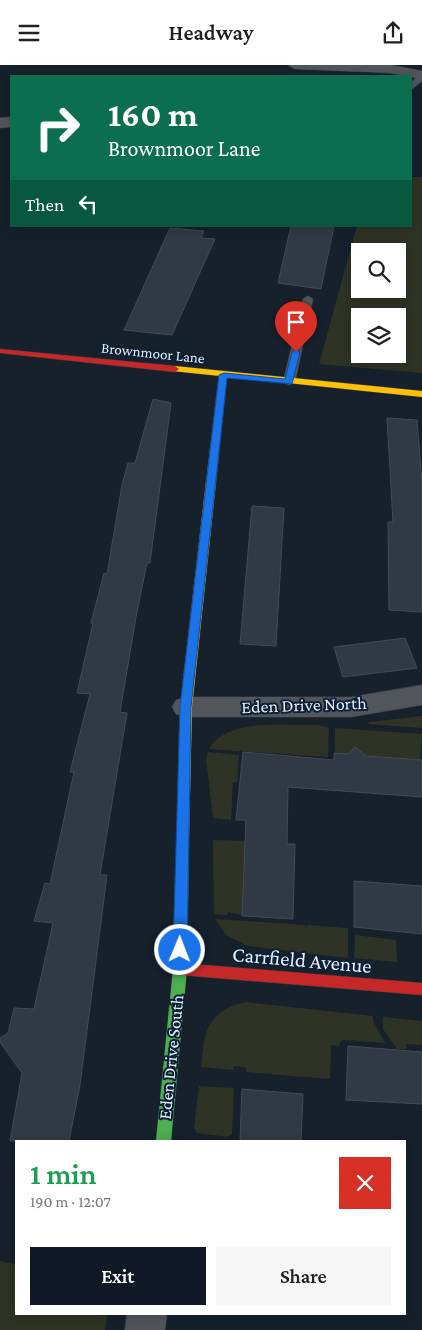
<!DOCTYPE html>
<meta charset="utf-8">
<style>
:root{--surface:#fff;--page:#f6f6f6;--text:#202124;--muted:#757577;--accent:#111827}
body{margin:0;font-family:"Crimson Pro",serif;background:var(--page);color:var(--text);height:100vh;display:flex;flex-direction:column;font-size:19px;white-space:nowrap}
*{box-sizing:border-box;margin:0}
p{font-size:16px;color:var(--muted)}
.icon{flex:none;width:28px;height:28px;fill:none;stroke:currentColor;stroke-width:2;stroke-linecap:round;stroke-linejoin:round}
.map{position:relative;flex:1;overflow:hidden}
.details{position:absolute;left:15px;top:1075px;width:391px;height:175px;display:flex;flex-direction:column;background:var(--surface);border-radius:0px;box-shadow:0 2px 12px #0003}
.details>*{flex:none}
.guide{position:absolute;left:10px;top:10px;width:402px;height:152px;border-radius:0px;box-shadow:0 2px 12px #0003;background:#0b6e4f;color:#fff;overflow:hidden}
.fabs{position:absolute;left:351px;top:178px;display:grid;gap:10px}
.fabs a{display:grid;place-items:center;width:55px;height:55px;border-radius:0px;background:var(--surface);box-shadow:0 2px 12px #0003;font-size:25px}
.pin{position:absolute;display:grid;place-items:center;width:42px;height:42px;color:#fff;margin:-51px -21px;border-radius:50% 50% 50% 0;rotate:-45deg;box-shadow:0 0 5px #0007}
.pin .icon{rotate:45deg}
.me{position:absolute;width:55px;margin:-28px;rotate:1deg;stroke-linejoin:round;filter:drop-shadow(0 0 4px #0008)}
.turn{display:flex;align-items:center;gap:18px;height:105px;padding:0 15px;font-size:22px}
.turn .icon{width:65px;height:65px;stroke-width:2.5}
.turn b{display:block;font-size:35px;line-height:42px}
.then{display:flex;align-items:center;height:48px;padding:0 15px;background:#0003;gap:10px;font-size:19px}
.round{display:grid;place-items:center;flex:none;width:52px;height:52px;border-radius:0px;background:var(--page)}
.head{display:flex;align-items:center;justify-content:space-between;height:85px;padding:0 15px}
h1{font-size:30px;font-weight:600;line-height:38px;color:#1e9e55}
.primary-button{display:flex;gap:10px;margin-top:auto;padding:10px 15px}
.primary-button a{flex:1;height:58px;border-radius:0px;background:var(--accent);color:#fff;font-size:20px;font-weight:600;line-height:58px;text-align:center}
.primary-button a+a{background:var(--page);color:var(--text)}
header{display:flex;justify-content:space-between;align-items:center;height:65px;padding:0 15px;background:var(--surface);font-size:22px;font-weight:600}
.map>svg:first-child{display:block}
.green{fill:#2f3325;fill-rule:evenodd}
.building{fill:#313a44;stroke:#424c55}
.lines{fill:none;stroke-linecap:round;stroke-linejoin:round}
.lane-casing{stroke:#343e48;stroke-width:1}
.street-casing{stroke:#343e48;stroke-width:1}
.fast-casing{stroke:#343e48;stroke-width:1}
.slow-casing{stroke:#343e48;stroke-width:1}
.jam-casing{stroke:#343e48;stroke-width:1}
.lane{fill:#52565a;fill-rule:evenodd}
.street{fill:#52565a;fill-rule:evenodd}
.fast{fill:#4caf50;fill-rule:evenodd}
.slow{fill:#ffc107;fill-rule:evenodd}
.jam{fill:#c62828;fill-rule:evenodd}
.route{fill:#1a73e8;stroke:#114b97}
.labels{text-anchor:middle;dominant-baseline:central;stroke-width:4;stroke-linejoin:round;paint-order:stroke}
.far-street-label{font-size:15px;fill:#e3effd;stroke:#0e2034}
.street-label{font-size:18px;fill:#e3effd;stroke:#0e2034}
.near-street-label{font-size:21px;fill:#e3effd;stroke:#0e2034}
</style>
<header><svg class="icon" aria-label="menu" viewBox="0 0 24 24"><path d="M4 6h16M4 12h16M4 18h16"/></svg>Headway<svg class="icon" aria-label="share" viewBox="0 0 24 24"><path d="M12 15V3M7 8l5-5 5 5M5 13v7h14v-7"/></svg></header>
<div class="map">
<svg width="422" height="1265" viewBox="0 0 422 1265">
<rect width="100%" height="100%" fill="#16212c"/>
<!-- green -->
<path class="green" d="M411 112H422V308L319 299 357 161H411ZM360 186H398V224H360ZM360 251H398V289H360Z
M422 651V663L368 659 369 657Z
M318 660 329 663 328 692 209 684C228 652 285 661 318 660Z
M335 663 422 669 420 695 349 689 335 691Z
M208 687 239 690 237 717H233L231 755 213 753 206 694Z
M213 775 245 776 242 850 228 847 227 850 214 849Z
M215 854 305 860V862L308 860 348 863V893L248 881 226 870Z
M355 870 396 875 397 897 354 893Z
M246 937 373 951V956L385 978 344 975 340 977 339 981 331 980 330 1014 246 1007V1003L234 1001 233 1005 201 1002C204 967 207 945 246 937Z
M383 952 422 956V980L406 979V984H397L383 964Z
M199 1021 234 1023 232 1069 228 1072 197 1068 194 1063Z
M0 1196 16 1199V1249H107L105 1265H0Z"/>
<!-- building -->
<path class="building" d="M291 161H334L321 224 278 218Z
M170 163 204 166 201 173 215 174 172 270 124 265Z
M153 334 171 338 150 498H147L136 552 120 647 127 648 100 810H107L80 1020 69 1076H10L22 1008 0 977V973L8 968 14 943 34 944 53 858 34 856 45 818 50 819 74 707H70L90 629 77 628 93 558H91L104 508 107 509 122 420 128 398H135Z
M387 353 417 355 422 418V547L389 545 388 457H393Z
M252 441 284 443 276 581 240 579Z
M405 573 417 603 343 612 334 582Z
M355 682 366 691 422 695V732L288 722 287 779H295L293 854 242 851 246 755H236L243 687 334 695V688L349 689Z
M354 816 422 821V869L354 862Z
M348 981 422 987V1039L346 1035Z
M242 1024 303 1029 301 1076H240Z"/>
<g class="lines">
<!-- lane casing -->
<g class="lane-casing">
<path id="lane" d="M419 9H422V16L411 25V18Z
M308 231 313 234 295 317 289 320 283 317 303 234Z"/>
</g>
<!-- street casing -->
<g class="street-casing">
<path id="street" d="M288 0H391L422 6V14L390 8 295 4Z
M11 52V62L0 63V53Z
M422 620V640L351 652H186L176 649 172 642 176 635 186 632H351Z
M127 1249H167L165 1265H125Z"/>
</g>
<!-- fast casing -->
<g class="fast-casing">
<path id="fast" d="M223 307 227 310 216 417 211 420 206 417 219 310Z
M183 767 187 768 189 772 187 904 171 1076H156L173 904 177 772 179 768Z"/>
</g>
<!-- slow casing -->
<g class="slow-casing">
<path id="slow" d="M175 301 422 326V332L172 306 171 304Z
M211 414 216 417 192 642 189 772 187 776 183 777 179 776 177 772 180 642 206 417Z"/>
</g>
<!-- jam casing -->
<g class="jam-casing">
<path id="jam" d="M0 284 175 301 179 304 175 307 0 288Z
M180 898 422 918V930L180 910 175 908 173 904 175 900Z"/>
</g>
<!-- lane -->
<use href="#lane" class="lane"/>
<!-- street -->
<use href="#street" class="street"/>
<!-- fast -->
<use href="#fast" class="fast"/>
<!-- slow -->
<use href="#slow" class="slow"/>
<!-- jam -->
<use href="#jam" class="jam"/>
</g>
<!-- route -->
<path class="route" d="M296 284 300 287 292 319 227 313 191 642 187 885 185 890 180 891 175 890 173 885 180 642 219 310 224 308 285 314 292 287Z"/>
<g class="labels">
<!-- far-street labels -->
<g class="far-street-label">
<text transform="translate(153 288) rotate(6)">Brownmoor Lane</text>
</g>
<!-- street labels -->
<g class="street-label">
<text transform="translate(304 640) rotate(-2)">Eden Drive North</text>
<text transform="translate(171 992) rotate(-84)">Eden Drive South</text>
</g>
<!-- near-street labels -->
<g class="near-street-label">
<text transform="translate(302 895) rotate(5)">Carrfield Avenue</text>
</g>
</g>
</svg>
<div class="fabs">
<a><svg class="icon" aria-label="search" viewBox="0 0 24 24"><circle cx="10" cy="10" r="6"/><path d="M15 15l6 6"/></svg></a>
<a><svg class="icon" aria-label="layers" viewBox="0 0 24 24"><path d="M12 4l9 5-9 5-9-5zM3 14l9 5 9-5"/></svg></a>
</div>
<div class="pin" style="left:296px;top:287px;background:#d93025"><svg class="icon" aria-label="arrive" viewBox="0 0 24 24"><path d="M6 21V4h12l-3 4 3 4H6"/></svg></div>
<svg class="me" style="left:180px;top:885px" viewBox="-20 -20 40 40"><circle r="17" fill="#1a73e8" stroke="#fff" stroke-width="3"/><path d="M0-11L8 9 0 5-8 9z" fill="#fff"/></svg>
<div class="guide">
<div class="turn"><svg class="icon" aria-label="right" viewBox="0 0 24 24"><path d="M7 20v-9h11M14 6l5 5-5 5"/></svg><div><b>160 m</b>Brownmoor Lane</div></div>
<div class="then">Then<svg class="icon" aria-label="left" viewBox="0 0 24 24"><path d="M17 20v-9H6M10 6l-5 5 5 5"/></svg></div>
</div>
<section class="details">
<div class="head"><div><h1>1 min</h1><p>190 m · 12:07</p></div><a class="round" style="background:#d93025;color:#fff"><svg class="icon" aria-label="close" viewBox="0 0 24 24"><path d="M6 6l12 12M18 6L6 18"/></svg></a></div>
<div class="primary-button"><a>Exit</a><a>Share</a></div>
</section>
</div>
